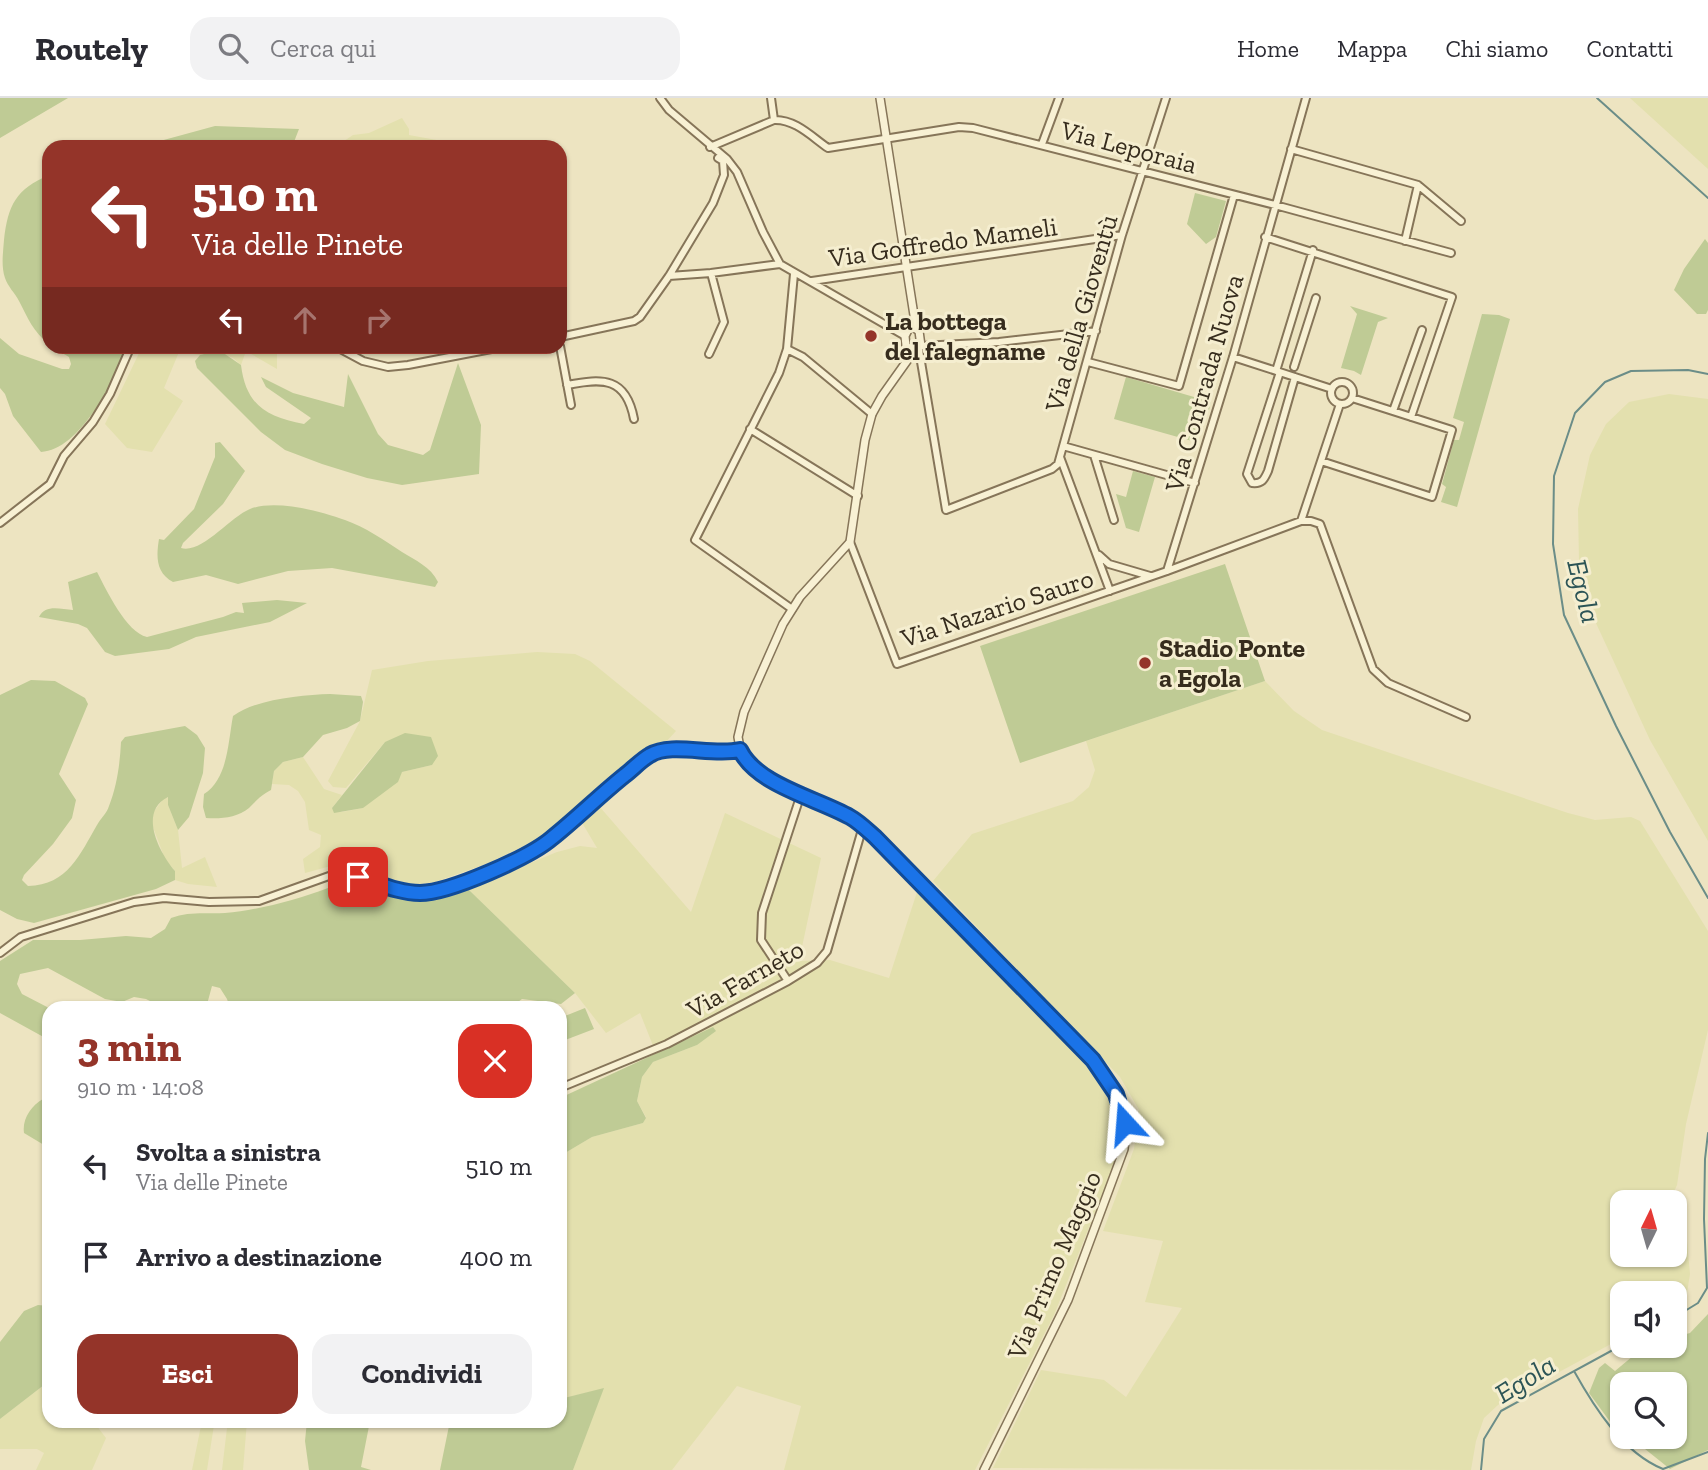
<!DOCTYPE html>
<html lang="it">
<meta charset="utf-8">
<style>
:root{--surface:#fff;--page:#f2f2f3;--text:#2b2b33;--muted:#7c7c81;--line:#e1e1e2;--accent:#943429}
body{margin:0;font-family:"Zilla Slab",serif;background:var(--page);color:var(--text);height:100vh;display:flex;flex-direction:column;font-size:26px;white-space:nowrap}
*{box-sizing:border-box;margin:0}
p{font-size:23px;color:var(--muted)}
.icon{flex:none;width:38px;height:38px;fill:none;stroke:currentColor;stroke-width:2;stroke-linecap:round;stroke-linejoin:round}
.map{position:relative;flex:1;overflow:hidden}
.details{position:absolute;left:42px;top:903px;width:525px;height:427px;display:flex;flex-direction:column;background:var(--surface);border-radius:21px;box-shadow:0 2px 5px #0004}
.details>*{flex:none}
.hud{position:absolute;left:42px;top:42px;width:525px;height:214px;border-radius:21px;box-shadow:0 2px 5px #0004;background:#943429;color:#fff;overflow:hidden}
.needle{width:46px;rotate:5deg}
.fabs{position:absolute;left:1610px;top:1092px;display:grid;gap:14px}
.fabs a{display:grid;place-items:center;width:77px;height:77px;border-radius:14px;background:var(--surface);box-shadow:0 2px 5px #0004;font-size:35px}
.pin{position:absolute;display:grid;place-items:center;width:60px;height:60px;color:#fff;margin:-30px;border-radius:14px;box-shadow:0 4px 10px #0006}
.me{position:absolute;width:77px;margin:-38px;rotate:341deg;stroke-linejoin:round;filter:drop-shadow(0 0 5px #0008)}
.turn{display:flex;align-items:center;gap:24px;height:147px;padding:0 35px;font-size:32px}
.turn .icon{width:91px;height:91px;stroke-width:2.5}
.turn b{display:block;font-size:49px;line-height:60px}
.lanes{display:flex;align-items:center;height:66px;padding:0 35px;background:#0003;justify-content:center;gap:35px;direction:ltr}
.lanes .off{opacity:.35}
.round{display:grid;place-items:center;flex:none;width:74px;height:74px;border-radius:21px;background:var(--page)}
.head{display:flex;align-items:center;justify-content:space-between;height:119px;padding:0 35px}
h1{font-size:42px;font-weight:700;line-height:52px;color:var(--accent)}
.primary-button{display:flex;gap:14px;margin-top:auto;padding:14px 35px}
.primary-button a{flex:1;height:80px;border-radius:21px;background:var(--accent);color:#fff;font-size:28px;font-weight:700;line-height:80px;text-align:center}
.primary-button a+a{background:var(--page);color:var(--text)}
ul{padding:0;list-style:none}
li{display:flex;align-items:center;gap:21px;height:91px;padding:0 35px}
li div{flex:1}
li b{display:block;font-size:26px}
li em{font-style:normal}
header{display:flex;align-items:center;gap:42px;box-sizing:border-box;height:98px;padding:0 35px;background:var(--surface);border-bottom:2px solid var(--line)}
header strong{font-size:33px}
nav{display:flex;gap:38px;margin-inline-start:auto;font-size:24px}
.search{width:490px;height:63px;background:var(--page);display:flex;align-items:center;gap:18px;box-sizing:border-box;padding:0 24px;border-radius:21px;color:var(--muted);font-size:26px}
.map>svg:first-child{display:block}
.farmland{fill:#e3e0ae;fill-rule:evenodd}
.green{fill:#bfcb95}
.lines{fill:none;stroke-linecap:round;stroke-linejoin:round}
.stream{stroke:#6b8d88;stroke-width:2}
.minor-casing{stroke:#867559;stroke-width:10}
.tertiary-casing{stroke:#867559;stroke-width:10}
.minor{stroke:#f8f1d4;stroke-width:6}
.tertiary{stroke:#f8f1d4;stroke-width:7}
.route-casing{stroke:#114b97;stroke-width:18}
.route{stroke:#1a73e8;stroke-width:12}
.poi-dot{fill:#943429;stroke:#f5eed0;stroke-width:2.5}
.labels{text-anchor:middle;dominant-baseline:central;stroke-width:6;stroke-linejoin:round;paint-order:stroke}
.street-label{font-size:26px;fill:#362c1d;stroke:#f5eed0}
.poi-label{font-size:26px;font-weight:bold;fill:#362c1d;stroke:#f5eed0;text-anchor:start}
.water-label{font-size:28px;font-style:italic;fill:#2c5456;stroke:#f5eed0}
</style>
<header>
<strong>Routely</strong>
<div class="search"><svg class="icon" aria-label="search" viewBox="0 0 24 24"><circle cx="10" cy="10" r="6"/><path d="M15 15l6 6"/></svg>Cerca qui</div>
<nav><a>Home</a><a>Mappa</a><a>Chi siamo</a><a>Contatti</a></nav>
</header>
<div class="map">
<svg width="1708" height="1372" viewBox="0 0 1708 1372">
<rect width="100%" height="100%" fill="#ede4c1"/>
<!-- farmland -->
<path class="farmland" d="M1630 0H1708V71Z
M402 20 409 31V37L475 49H342L344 43 353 37 369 35Z
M142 249H277V271L246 253 241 267 233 260 215 253 200 257 179 254 164 290 183 303 152 354 127 350 105 326Z
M1669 296 1708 301V743L1650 642 1589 510 1579 463 1578 411 1590 357 1606 326 1629 304Z
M537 554 575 556 590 563 676 633 665 645 650 648 637 655 543 739 486 766 435 784 414 787 349 769 331 768 305 775 303 761 320 749 321 737 309 732 305 704 298 693 289 687 272 686 274 673 283 664 303 659 324 691 342 697 332 710 342 714 363 710 402 674 432 667 385 644 346 690 333 689 328 683 360 623 372 572 428 563Z
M1265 583 1294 613 1322 632 1568 715 1595 722 1631 719 1640 723 1708 833V932L1686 1026 1677 1087 1673 1096 1687 1143 1690 1176 1686 1201 1675 1211V1195H1622V1240L1498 1307 1484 1320 1476 1343 1471 1372 993 1370 1041 1272 1104 1282 1126 1299 1182 1210 1145 1204 1163 1143 1103 1133 1134 1051 1139 1012 1120 979 933 783 972 736 1073 703 1089 689 1095 672 1086 643ZM1622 1104H1675V1157H1622Z
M169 699 168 707 178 732 182 770 205 759 217 789 188 786 175 782V773L165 761 151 724 152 716 164 700Z
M599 708 691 814 725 715 821 760 799 863 830 862 889 880 918 791 1094 971 1107 991 1119 1017 1118 1057 1054 1217 975 1372H784L801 1308 737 1288 672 1372H573L603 1291 560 1301V1058L592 1039 643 1025 646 1019 637 1003 642 979 653 964 697 947 713 929 656 955 640 915 606 935 575 895 468 791 557 754 580 748 597 750 581 723Z
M44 1287H49V1323H93L106 1340 92 1372H36L44 1355 37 1351H0V1321Z
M202 1323H247L243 1372H222L227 1330 214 1327 207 1372H192Z"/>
<!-- green -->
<path class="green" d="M0 0H68L0 40Z
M215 28 299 31 292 49H138Z
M49 77V246C33 234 28 220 19 203 15 195 8 189 5 180 1 168 3 155 4 142 8 107 16 91 49 77Z
M1195 95 1226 103 1216 139 1206 146 1187 126Z
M1705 141 1708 145V212L1706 216H1697L1674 192 1684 171Z
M1350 208 1388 220 1378 224 1361 277 1354 273 1341 270 1357 216Z
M1482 216 1499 217 1510 221 1457 409 1441 404 1446 389 1442 386 1454 342H1459L1464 324 1453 320Z
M0 240 19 256 62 271H69L71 266 69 259 52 249H127C115 282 80 352 41 354L13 318 5 296 0 290Z
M216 253 222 254 241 267C246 307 266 319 304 326L311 320 266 289 261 279 293 295 344 309 348 276 378 336 388 347 423 357 430 352 458 265 481 327 479 376 402 387 367 380 322 366 285 352 261 334 197 270 195 263 200 257Z
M1126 279 1211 304 1209 312 1201 313 1192 343 1114 321Z
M220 344 245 373 223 406 183 445 181 450C202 456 230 419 250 411 275 401 320 413 345 422 365 429 384 442 402 454 415 462 431 469 438 484L435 489 430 488 332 470 288 473 238 486 206 477 173 484C156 475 156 459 159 441L164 442 194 411 215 359V345Z
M1133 373 1155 379 1139 434 1126 430 1116 396 1126 399Z
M1225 466 1265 583 1020 665 980 548Z
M97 474C107 493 126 534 147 539L223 519 236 514 244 515 242 505 277 502 307 505 270 524 196 539 169 551 115 558 105 554 87 530 78 526 39 519C45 506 60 511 73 512L68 484Z
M31 582 55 583 85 600 88 606 59 676 76 702 72 720 53 746 24 777 22 782 28 788C68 787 80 756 97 727 101 720 107 715 109 708 117 688 120 665 121 644L125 639 185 628 197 637 205 650 203 675 189 719 178 732 168 707V699C138 714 159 754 175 773V782L156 791 34 825 17 821 0 812V597Z
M330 596 361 598 363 604 360 623 347 630 323 637 303 659 283 664 274 673 271 692C261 697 257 702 249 710 237 720 220 721 206 720L203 709 204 696C228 681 228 644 233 618 256 601 302 597 330 596Z
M405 635 431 639 438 658 432 667 402 674 398 684 363 710 334 715 332 710 385 644Z
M328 790 366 792 424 802 468 791 575 895 561 906 522 901 510 910H230L227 901 220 890 212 888 206 910H164L146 901 134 899 122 904 105 901 48 870 20 876 17 886 22 896 49 910V942L0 915V863L33 842H80L126 838 151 840 165 831 171 820C189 813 206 816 225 815 259 812 296 802 328 790Z
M585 910 594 931 560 944V920Z
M713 929 716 933 697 947 653 964 642 979 637 1003 646 1020 643 1025 592 1039 560 1058V1000Z
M43 1001H49V1050L24 1035C22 1021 31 1008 43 1001Z
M38 1207 49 1208V1287H44L0 1321V1244L24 1213Z
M1708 1216V1352L1670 1371 1630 1339H1675V1286H1622V1333L1611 1325 1589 1295 1599 1270 1605 1265 1615 1273 1645 1248H1675V1239L1690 1235Z
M604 1290 573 1372H440L450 1323H560V1301Z
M307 1323H370L361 1369 371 1372H309L305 1343Z"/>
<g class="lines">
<!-- stream -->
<path class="stream" d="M1597 0 1708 100
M1708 276 1688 272 1631 273 1605 284 1575 315 1554 378 1553 446 1564 517 1616 628 1670 734 1708 800
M1675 1219 1698 1205 1707 1190 1704 1121 1705 1061 1708 1035
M1574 1273C1594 1309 1623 1355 1663 1371L1708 1354
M1481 1372 1484 1341 1501 1313 1622 1247"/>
<!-- minor casing -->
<g class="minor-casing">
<path id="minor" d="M660 0 669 12 727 61 737 74 763 134 780 166 905 238
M771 0 774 22
M1042 46 1059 0
M710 49 774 22C795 21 812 39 828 50L959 29 973 30 1275 107 1451 155
M1291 51 1418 87 1405 143
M1418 87 1461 123
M1265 139 1452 199 1411 319
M669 178 711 175 780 166
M812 183 1122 137
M560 239 634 223 640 219 669 178 713 105 724 77 723 63 718 60
M335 248 363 263 388 269 408 267 507 248
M560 248 571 307
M921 248 999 244 1096 233
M787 251 803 259 872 316
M919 252 946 412 1052 371 1058 366 1122 137 1166 0
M709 256 724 224 711 175
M1233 259 1332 291
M1088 264 1179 288 1234 97
M1294 269 1316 200
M1276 273 1313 152
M1280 274 1247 376 1252 385C1262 386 1264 382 1268 373L1295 279
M1331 295a11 11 0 1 1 22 0a11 11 0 1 1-22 0Z
M567 287C603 280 626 279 634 321
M1393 313 1422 232
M750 331 858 398
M1063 348 1195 385
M1094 357 1114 422
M1060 359 1110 493
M1321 363 1432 399 1452 332 1352 300
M1301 423 1340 306
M0 425 50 386 64 358 93 324 110 296 131 248
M850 444 897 566 1167 473 1301 423H1311L1320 426 1373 571 1388 585 1466 619
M1099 457 1109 466 1150 478
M1167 473 1233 259 1306 0
M792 511 695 442 779 275 787 251 794 176
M0 855 21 839 134 804 164 800 209 804 259 803 329 778 343 777 410 795H424L440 791 514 763 550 742 585 710 650 657 667 651 727 655 740 652
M788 883 761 842 762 815 801 696
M560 990 667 946 788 883 817 865 827 853 863 728"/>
</g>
<!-- tertiary casing -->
<g class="tertiary-casing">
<path id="tertiary" d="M880 0 916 230
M914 253 906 248 905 238 909 230 913 229 919 233 921 248 914 253 882 298 872 316 865 342 850 444 800 499 783 526 744 614 738 639 741 655 755 672 853 720 875 739 1086 954 1107 980 1120 1004 1126 1032 1124 1051 1068 1202 984 1372"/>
</g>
<!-- minor -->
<use href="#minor" class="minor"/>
<!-- tertiary -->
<use href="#tertiary" class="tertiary"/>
</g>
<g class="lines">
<!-- route casing -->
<g class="route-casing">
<path id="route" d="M358 779C378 785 399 795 420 795 449 795 530 759 552 740 577 720 600 697 625 677 633 671 641 662 650 657 671 644 712 658 740 652 757 687 816 700 850 719 859 724 867 732 875 739L1093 962 1116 996 1125 1025"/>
</g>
<!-- route -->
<use href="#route" class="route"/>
</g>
<!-- markers -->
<g class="poi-dot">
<circle cx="871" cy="238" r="7"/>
<circle cx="1145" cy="565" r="7"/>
</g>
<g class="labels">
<!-- street labels -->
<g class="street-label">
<text transform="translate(1129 49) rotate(15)">Via Leporaia</text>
<text transform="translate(943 144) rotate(-8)">Via Goffredo Mameli</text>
<text transform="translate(1081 215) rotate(-74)">Via della Gioventù</text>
<text transform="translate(1204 285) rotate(-74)">Via Contrada Nuova</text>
<text transform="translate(997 510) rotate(-18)">Via Nazario Sauro</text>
<text transform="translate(745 881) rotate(-30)">Via Farneto</text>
<text transform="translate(1054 1167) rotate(-67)">Via Primo Maggio</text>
</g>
<!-- poi labels -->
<g class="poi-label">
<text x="885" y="223">La bottega<tspan x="885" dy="30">del falegname</tspan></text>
<text x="1159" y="550">Stadio Ponte<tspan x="1159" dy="30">a Egola</tspan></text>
</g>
<!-- water labels -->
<g class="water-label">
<text transform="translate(1584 493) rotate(76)">Egola</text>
<text transform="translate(1525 1281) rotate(-32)">Egola</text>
</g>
</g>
</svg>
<div class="fabs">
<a><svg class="needle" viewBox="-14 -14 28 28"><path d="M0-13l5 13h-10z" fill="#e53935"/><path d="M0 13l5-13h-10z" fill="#7c7c81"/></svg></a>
<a><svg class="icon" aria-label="sound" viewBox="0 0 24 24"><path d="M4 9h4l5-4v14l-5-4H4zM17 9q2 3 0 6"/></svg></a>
<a><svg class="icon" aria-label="search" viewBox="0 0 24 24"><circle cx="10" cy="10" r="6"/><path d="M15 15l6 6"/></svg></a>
</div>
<div class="pin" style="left:358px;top:779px;background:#d93025"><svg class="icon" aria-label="arrive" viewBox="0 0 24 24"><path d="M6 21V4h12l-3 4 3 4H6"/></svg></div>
<svg class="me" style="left:1125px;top:1025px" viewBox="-20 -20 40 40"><path d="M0-17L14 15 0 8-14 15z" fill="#1a73e8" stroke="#fff" stroke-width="4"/></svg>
<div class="hud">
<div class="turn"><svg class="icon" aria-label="left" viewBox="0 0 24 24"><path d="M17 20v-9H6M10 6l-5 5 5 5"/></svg><div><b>510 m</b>Via delle Pinete</div></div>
<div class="lanes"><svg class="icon" aria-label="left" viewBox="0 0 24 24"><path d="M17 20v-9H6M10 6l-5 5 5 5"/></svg><svg class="icon off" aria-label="ahead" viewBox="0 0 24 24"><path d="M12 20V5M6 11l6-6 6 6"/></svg><svg class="icon off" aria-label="right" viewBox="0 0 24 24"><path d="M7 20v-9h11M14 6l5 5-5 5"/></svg></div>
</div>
<section class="details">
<div class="head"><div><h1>3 min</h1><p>910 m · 14:08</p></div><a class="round" style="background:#d93025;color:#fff"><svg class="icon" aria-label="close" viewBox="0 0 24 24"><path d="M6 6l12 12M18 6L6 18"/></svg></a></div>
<ul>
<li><svg class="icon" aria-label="left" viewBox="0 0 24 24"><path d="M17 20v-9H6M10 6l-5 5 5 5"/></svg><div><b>Svolta a sinistra</b><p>Via delle Pinete</p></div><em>510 m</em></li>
<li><svg class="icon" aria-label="arrive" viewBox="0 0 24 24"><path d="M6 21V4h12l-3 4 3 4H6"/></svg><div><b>Arrivo a destinazione</b></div><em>400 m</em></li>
</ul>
<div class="primary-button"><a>Esci</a><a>Condividi</a></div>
</section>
</div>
